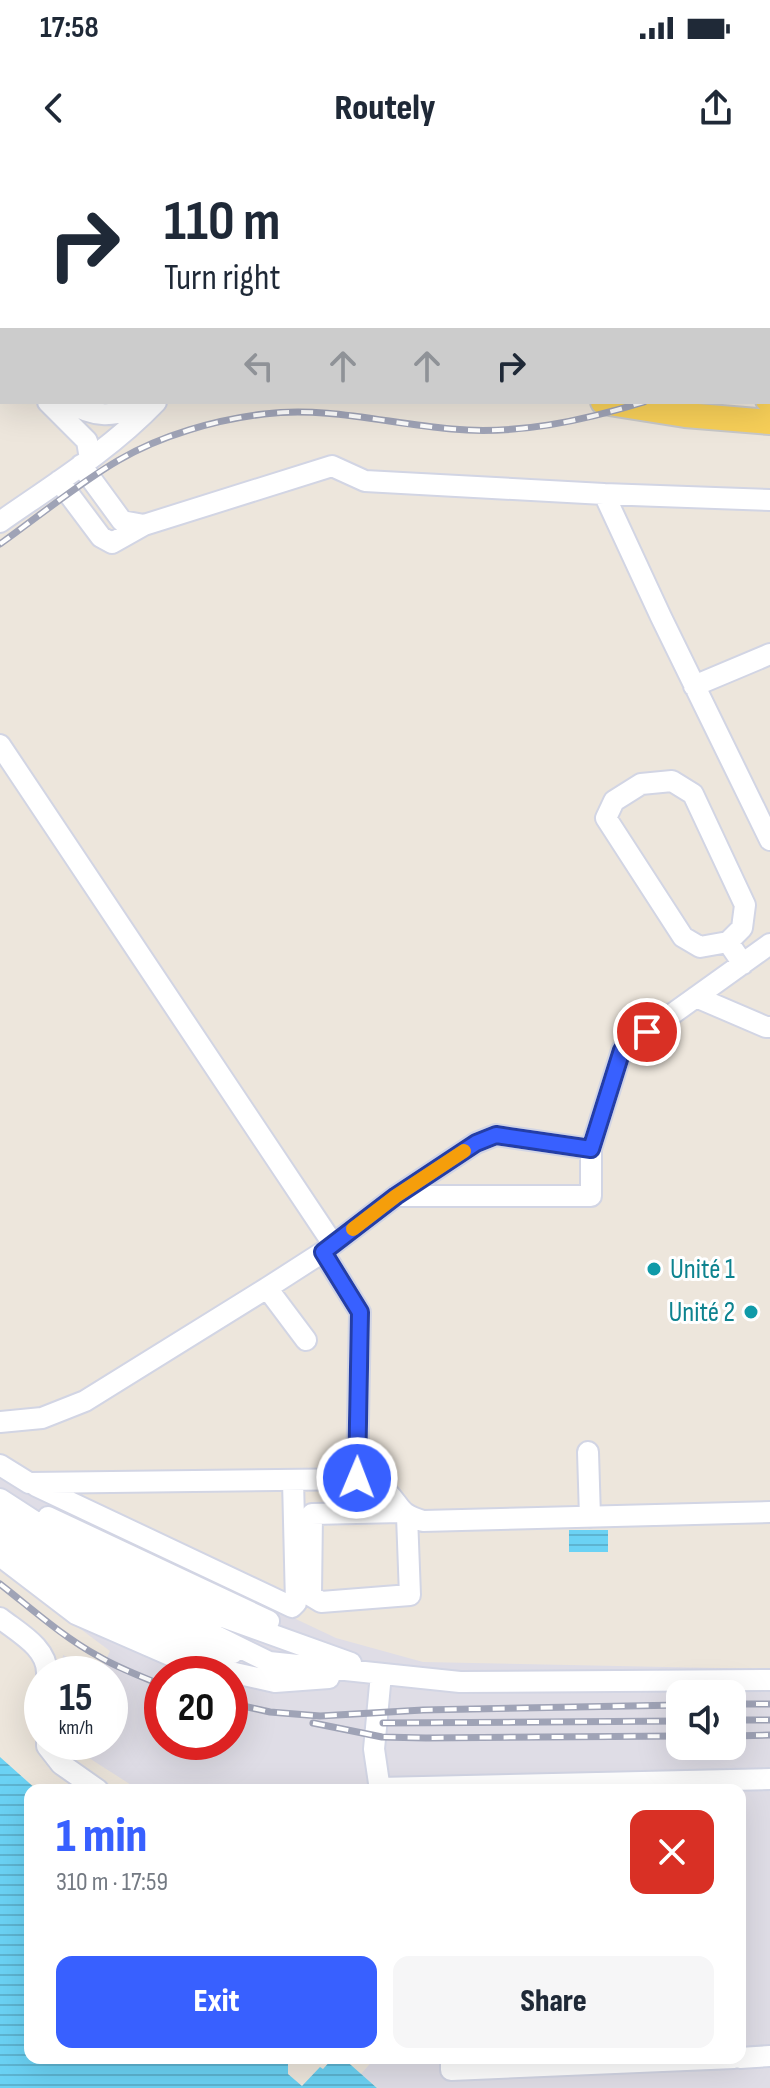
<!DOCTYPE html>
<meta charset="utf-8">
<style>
:root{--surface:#fff;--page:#f6f6f7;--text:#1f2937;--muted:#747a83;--accent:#3860ff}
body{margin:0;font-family:"Sofia Sans Condensed",sans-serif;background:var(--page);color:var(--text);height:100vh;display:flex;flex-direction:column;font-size:30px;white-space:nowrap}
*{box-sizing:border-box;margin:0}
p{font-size:26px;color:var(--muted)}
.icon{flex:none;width:44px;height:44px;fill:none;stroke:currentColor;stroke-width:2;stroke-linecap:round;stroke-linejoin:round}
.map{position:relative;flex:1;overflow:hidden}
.panel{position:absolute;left:24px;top:1624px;width:722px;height:280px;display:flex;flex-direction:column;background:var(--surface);border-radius:16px;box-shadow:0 8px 32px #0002}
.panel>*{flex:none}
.guide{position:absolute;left:0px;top:0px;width:770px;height:244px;box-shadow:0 8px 32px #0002;background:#fff;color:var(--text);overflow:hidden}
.fabs{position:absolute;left:666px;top:1520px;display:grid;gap:16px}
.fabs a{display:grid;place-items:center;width:80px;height:80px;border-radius:16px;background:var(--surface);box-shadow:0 8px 32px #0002;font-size:40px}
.speed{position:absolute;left:24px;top:1496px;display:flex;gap:16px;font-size:40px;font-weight:700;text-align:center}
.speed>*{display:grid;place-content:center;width:104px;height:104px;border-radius:50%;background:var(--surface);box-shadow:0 8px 32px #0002;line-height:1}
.speed small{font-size:20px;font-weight:400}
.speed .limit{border:12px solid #d22;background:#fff;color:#111}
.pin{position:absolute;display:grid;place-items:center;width:68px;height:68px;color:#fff;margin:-34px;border:4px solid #fff;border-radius:50%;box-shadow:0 2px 8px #0007}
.me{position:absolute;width:88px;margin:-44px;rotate:1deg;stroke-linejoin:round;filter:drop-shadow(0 0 6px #0008)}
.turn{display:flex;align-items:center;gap:28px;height:168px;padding:0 32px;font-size:36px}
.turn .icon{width:104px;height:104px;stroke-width:2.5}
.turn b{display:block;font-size:56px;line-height:68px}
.lanes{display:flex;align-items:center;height:76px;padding:0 32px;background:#0003;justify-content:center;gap:40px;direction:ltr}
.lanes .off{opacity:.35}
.round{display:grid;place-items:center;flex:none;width:84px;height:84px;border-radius:16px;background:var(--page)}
.head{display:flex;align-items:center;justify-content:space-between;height:136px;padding:0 32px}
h1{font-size:48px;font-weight:800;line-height:60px;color:var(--accent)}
.primary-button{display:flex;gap:16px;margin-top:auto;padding:16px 32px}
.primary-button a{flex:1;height:92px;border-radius:16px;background:var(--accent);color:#fff;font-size:32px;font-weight:800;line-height:92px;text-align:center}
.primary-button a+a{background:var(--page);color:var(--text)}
.status{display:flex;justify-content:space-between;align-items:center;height:56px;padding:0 40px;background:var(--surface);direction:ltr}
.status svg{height:22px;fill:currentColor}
header{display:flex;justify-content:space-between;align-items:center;height:104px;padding:0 32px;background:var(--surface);font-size:36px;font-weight:800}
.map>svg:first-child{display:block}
.industrial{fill:#dfdde6;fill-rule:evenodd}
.water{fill:url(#water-rules)}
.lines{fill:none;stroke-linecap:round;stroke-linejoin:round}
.minor-casing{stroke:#d2d5e4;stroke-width:24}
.major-casing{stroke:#c8c8c8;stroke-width:28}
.minor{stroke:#fff;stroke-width:20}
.major{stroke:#f7cf58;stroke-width:24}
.rail-casing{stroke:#9fa3b6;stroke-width:7}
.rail{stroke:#fff;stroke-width:4;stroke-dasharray:12;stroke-linecap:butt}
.route-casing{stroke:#243ea6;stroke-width:20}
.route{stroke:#3860ff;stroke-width:14}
.slow{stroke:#f59e0b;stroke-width:14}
.culture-dot{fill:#0f9aa8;stroke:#fff;stroke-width:3}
.labels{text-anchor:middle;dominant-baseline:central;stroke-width:6;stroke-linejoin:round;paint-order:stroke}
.culture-label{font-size:28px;fill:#0d838f;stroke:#fff;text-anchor:start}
</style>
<div class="status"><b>17:58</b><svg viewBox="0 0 49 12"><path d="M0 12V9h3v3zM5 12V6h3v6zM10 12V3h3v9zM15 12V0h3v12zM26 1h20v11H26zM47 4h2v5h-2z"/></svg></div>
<header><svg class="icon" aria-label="back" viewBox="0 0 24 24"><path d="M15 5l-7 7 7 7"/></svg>Routely<svg class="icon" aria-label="share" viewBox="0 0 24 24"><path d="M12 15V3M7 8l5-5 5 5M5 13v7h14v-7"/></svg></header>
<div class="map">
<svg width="770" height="1928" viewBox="0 0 770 1928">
<defs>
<pattern id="water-rules" width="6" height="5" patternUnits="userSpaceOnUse" patternTransform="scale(2)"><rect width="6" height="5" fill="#6bd2f4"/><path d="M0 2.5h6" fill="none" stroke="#5db4d1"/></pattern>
</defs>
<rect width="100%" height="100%" fill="#ede6dc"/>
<!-- industrial -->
<path class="industrial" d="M542 0H770V79H768V2H541Z
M0 1319 336 1478 423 1502 770 1509V1928H378L361 1914 375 1898H740V1630H139L75 1589 69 1582H110V1514H61L63 1495 100 1513 110 1491 0 1409ZM162 1514H230V1582H162ZM680 1534H732V1586H680Z"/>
<!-- water -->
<path class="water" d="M569 1370H608V1392H569Z
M0 1597 37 1630H30V1898H288V1914L302 1926 320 1907 323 1909 333 1898H343L377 1928H0Z"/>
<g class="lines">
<!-- minor casing -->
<g class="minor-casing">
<path id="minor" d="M52 0 55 2
M70 0 73 2
M0 205 2 206
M48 242 87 281 90 299
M69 242C100 262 119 253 152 246
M81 305 122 361 144 365 332 306 365 321 604 334 661 457 770 680
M59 321 101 377 112 383 144 365
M604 334 770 340
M0 362C53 325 111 289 156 242
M694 526 770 494
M0 585 333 1084
M728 782 700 787 683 777 606 658 614 641 641 624 672 621 693 634 745 745 742 768 728 782 743 804
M696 837 766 867H770
M396 1036 476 983 496 975 591 989
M306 1180 267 1128 323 1092
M0 1262 42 1258 85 1241 267 1128
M588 1292 590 1357
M0 1305 29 1323 369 1319C375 1323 381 1327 386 1331 403 1348 397 1353 423 1361L770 1352
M357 1318 360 1152 323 1092 396 1036H591V989L622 890 770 784
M36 1326 292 1447 296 1443 293 1320
M0 1339 99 1403 201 1449 351 1503
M401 1352 312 1354 311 1436 321 1442 410 1435 407 1356
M0 1357 93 1420 196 1466 269 1502 460 1522 770 1520
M48 1357 269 1461
M0 1375 86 1437 190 1483 233 1493
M0 1396 76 1454 186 1502 275 1522 329 1518
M0 1458C19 1473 48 1488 47 1514
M47 1582V1586L61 1604 98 1630
M379 1628 770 1619
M380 1630 374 1589 381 1514
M451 1898V1910L734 1898
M740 1898 770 1896"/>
</g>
<!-- major casing -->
<g class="major-casing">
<path id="major" d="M261 2 262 0
M286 2V0
M768 240H770
M603 242 685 255 770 262"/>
</g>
<!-- minor -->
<use href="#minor" class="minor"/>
<!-- major -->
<use href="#major" class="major"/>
<!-- rail casing -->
<g class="rail-casing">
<path id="rail" d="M768 108H770
M768 129 770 130
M768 156H770
M768 168H770
M768 182H770
M768 217H770
M0 384C38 357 79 323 119 300 162 275 215 260 264 254 328 246 389 264 452 269 517 275 582 261 644 242
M0 1424C32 1449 63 1477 98 1496 118 1508 140 1516 162 1525
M230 1543 270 1552 320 1556 423 1550 680 1545
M732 1544H770
M732 1560H770
M313 1563 382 1577 426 1578 680 1576
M383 1563 680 1561
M732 1576 770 1575"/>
</g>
<!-- rail -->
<use href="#rail" class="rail"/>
</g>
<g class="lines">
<!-- route casing -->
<g class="route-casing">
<path id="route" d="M357 1318 360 1152 323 1092 396 1036 476 983 496 975 591 989 622 890 647 872"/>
</g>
<!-- route -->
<use href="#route" class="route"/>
<!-- slow -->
<path class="slow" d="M353 1069 396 1036 464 991"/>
</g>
<!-- markers -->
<g class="culture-dot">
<circle cx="654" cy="1109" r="8"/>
<circle cx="751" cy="1152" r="8"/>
</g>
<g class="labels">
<!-- culture labels -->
<g class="culture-label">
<text x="670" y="1109">Unité 1</text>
<text x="735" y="1152" text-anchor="end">Unité 2</text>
</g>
</g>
</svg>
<div class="fabs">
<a><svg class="icon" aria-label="sound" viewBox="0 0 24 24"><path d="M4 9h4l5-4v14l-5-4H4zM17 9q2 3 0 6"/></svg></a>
</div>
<div class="speed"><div>15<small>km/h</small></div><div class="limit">20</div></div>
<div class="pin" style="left:647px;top:872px;background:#d93025"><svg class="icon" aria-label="arrive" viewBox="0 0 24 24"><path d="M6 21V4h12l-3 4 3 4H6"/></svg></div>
<svg class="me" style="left:357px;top:1318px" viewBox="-20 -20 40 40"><circle r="17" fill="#3860ff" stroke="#fff" stroke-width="3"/><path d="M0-11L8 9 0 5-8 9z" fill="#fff"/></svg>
<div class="guide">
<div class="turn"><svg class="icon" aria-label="right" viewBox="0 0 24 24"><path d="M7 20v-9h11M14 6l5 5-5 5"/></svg><div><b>110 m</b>Turn right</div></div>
<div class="lanes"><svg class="icon off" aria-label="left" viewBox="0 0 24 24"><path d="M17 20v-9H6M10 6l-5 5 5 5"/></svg><svg class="icon off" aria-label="ahead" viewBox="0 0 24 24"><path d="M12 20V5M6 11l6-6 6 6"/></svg><svg class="icon off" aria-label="ahead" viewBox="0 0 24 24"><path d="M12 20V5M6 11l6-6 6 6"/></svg><svg class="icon" aria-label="right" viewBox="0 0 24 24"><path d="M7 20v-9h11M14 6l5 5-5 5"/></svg></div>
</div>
<section class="panel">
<div class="head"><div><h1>1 min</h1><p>310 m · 17:59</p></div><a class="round" style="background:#d93025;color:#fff"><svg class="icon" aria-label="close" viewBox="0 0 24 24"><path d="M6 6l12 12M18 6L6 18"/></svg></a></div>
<div class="primary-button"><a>Exit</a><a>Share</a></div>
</section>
</div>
